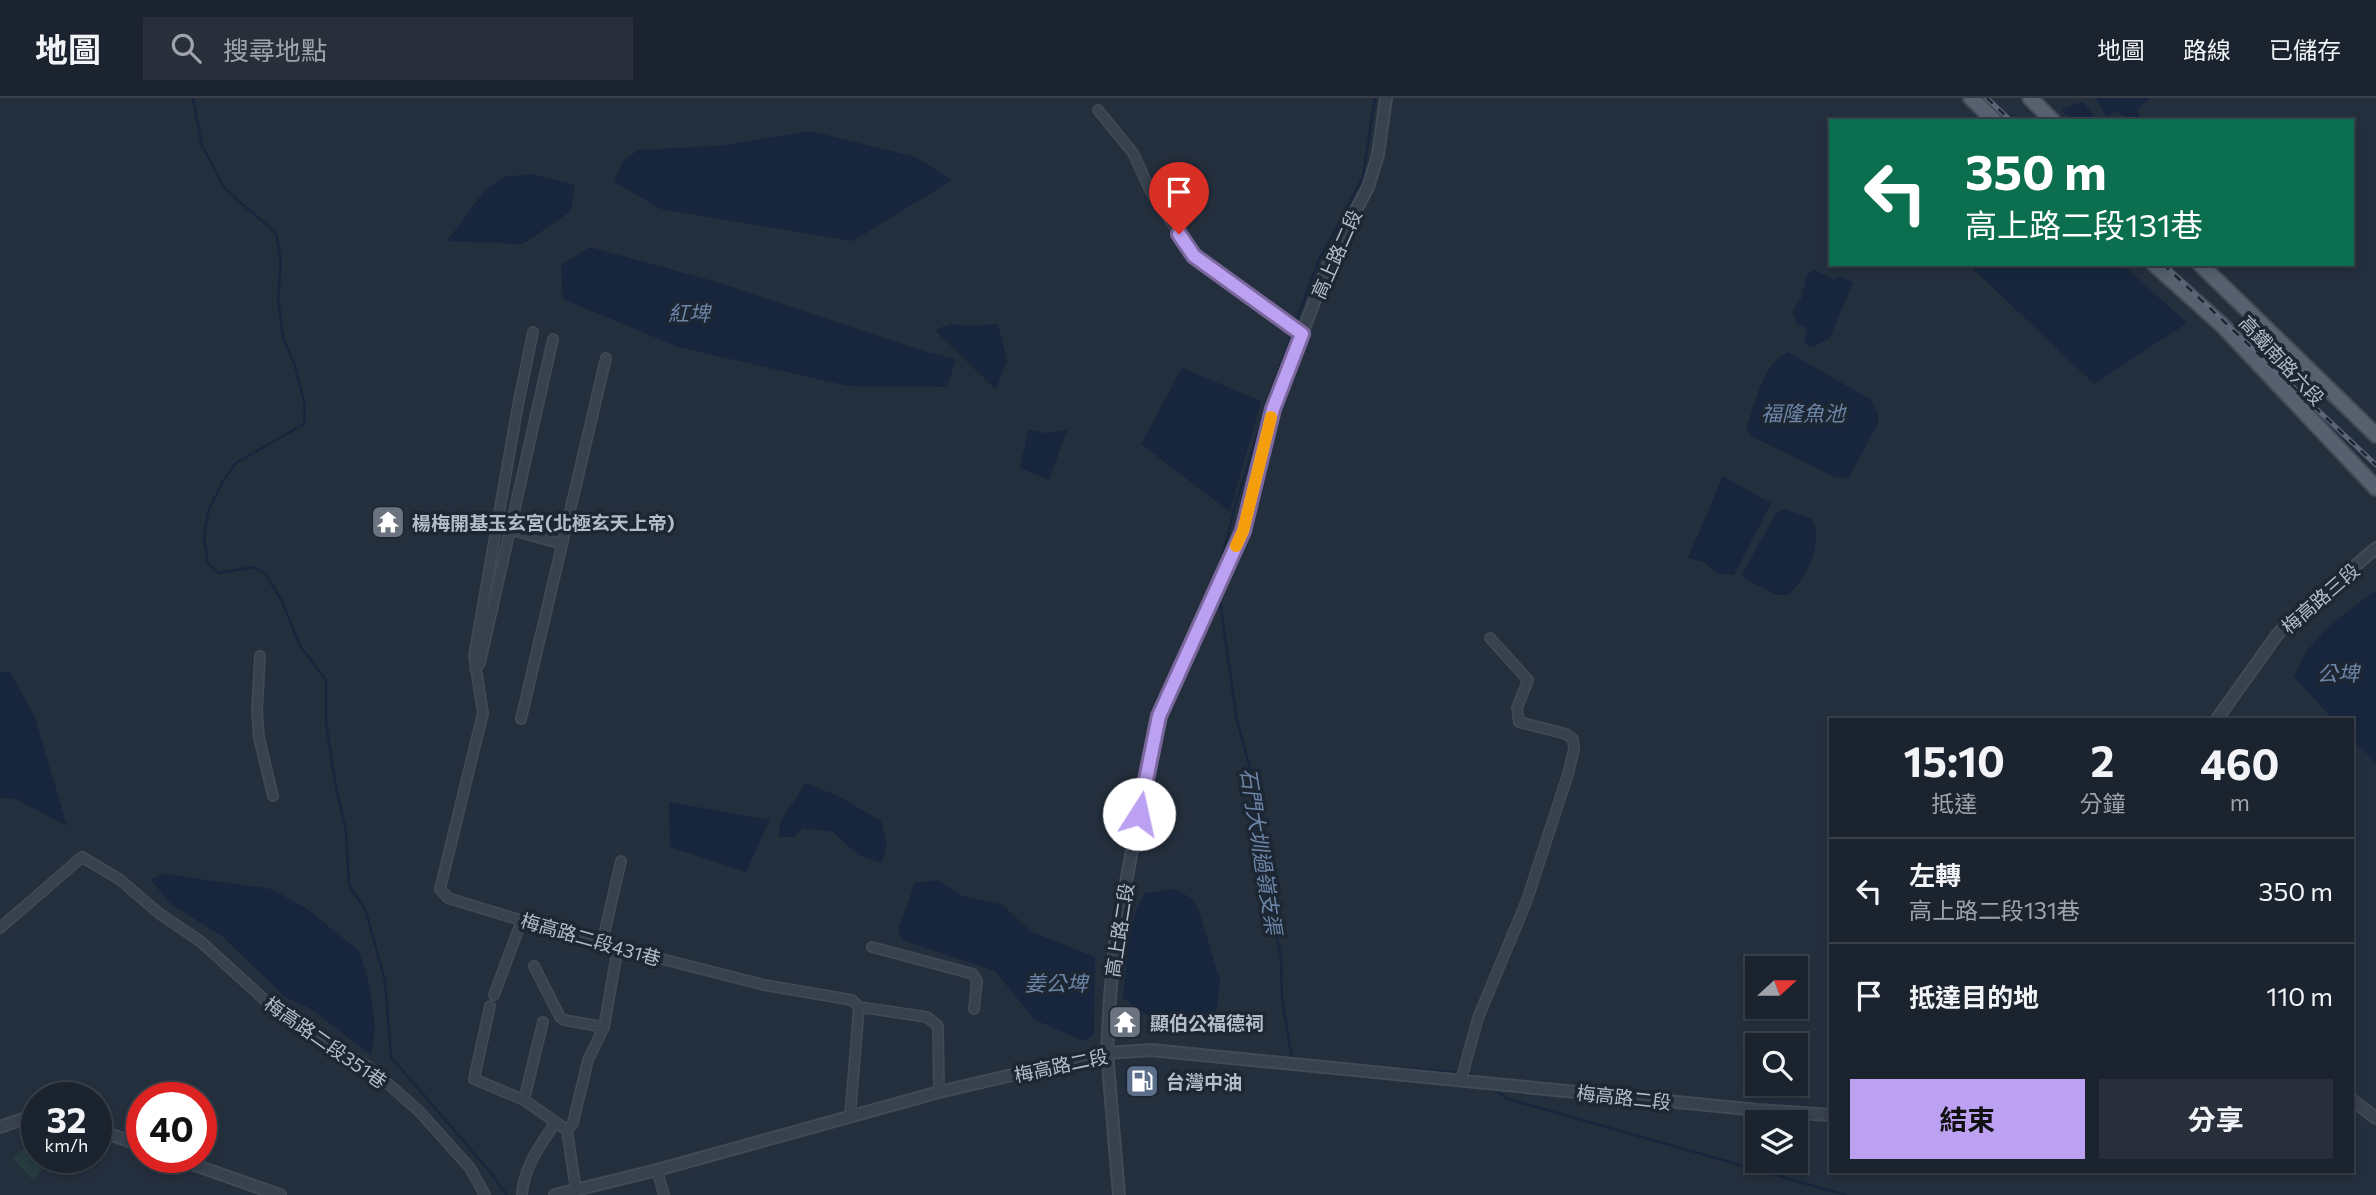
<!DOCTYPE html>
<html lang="zh-TW">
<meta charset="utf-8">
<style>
:root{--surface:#1b232e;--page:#282f3a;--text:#f1f3f6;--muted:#a0a4aa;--line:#39404a;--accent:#bca0f2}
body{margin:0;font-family:Commissioner,"Noto Sans TC",sans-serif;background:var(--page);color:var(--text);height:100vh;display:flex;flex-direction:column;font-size:26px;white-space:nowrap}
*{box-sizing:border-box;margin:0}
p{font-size:23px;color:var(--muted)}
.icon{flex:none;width:38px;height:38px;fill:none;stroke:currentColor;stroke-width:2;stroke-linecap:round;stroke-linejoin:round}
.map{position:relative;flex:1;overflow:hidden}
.sheet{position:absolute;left:1829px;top:620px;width:525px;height:455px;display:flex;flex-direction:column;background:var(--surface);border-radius:0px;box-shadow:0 4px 10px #0003,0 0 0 2px var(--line)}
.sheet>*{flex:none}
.top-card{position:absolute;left:1829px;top:21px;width:525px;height:147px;border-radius:0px;box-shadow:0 4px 10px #0003,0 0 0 2px var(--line);background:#0b6e4f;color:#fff;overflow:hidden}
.needle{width:46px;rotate:69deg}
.buttons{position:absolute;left:1745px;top:858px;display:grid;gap:14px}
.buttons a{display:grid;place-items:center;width:63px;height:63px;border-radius:0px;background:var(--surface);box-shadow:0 4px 10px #0003,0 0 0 2px var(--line);font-size:35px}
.speed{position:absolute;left:21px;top:984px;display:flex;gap:14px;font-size:35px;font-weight:700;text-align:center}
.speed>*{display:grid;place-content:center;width:91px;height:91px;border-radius:50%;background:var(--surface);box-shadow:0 4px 10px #0003,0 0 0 2px var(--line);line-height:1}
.speed small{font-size:18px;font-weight:400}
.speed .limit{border:10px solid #d22;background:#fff;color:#111}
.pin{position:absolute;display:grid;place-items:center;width:60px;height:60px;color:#fff;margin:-72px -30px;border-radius:50% 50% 50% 0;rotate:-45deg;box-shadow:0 0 7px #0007}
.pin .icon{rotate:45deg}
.me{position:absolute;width:77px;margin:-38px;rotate:10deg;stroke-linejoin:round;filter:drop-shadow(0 0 5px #0008)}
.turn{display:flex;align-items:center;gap:24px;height:147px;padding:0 21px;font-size:32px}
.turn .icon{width:91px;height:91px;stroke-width:2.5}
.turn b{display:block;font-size:49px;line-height:60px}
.eta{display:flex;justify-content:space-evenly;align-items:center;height:119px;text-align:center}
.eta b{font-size:42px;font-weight:700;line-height:49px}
.cta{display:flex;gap:14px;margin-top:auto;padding:14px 21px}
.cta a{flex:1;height:80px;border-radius:0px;background:var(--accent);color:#111;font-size:28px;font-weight:700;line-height:80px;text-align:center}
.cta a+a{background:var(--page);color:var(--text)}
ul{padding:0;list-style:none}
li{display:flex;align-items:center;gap:21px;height:105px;padding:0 21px;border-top:2px solid var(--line)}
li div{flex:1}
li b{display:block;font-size:26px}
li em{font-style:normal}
header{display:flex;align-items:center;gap:42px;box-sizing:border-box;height:98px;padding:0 35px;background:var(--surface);border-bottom:2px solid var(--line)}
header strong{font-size:33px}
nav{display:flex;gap:38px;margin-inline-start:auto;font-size:24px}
.search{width:490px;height:63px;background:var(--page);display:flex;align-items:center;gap:18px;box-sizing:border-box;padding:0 24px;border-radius:0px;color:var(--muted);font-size:26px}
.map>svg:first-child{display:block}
.green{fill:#263c3f}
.water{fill:#17263c}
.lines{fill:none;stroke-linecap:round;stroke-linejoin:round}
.stream{stroke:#17263c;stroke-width:2.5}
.minor-casing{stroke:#414a57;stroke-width:12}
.tertiary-casing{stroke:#414a57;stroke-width:14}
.primary-casing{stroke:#414a57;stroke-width:18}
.minor{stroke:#38414e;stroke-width:9}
.tertiary{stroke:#38414e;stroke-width:10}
.primary{stroke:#56606e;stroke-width:14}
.rail-casing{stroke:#5a6575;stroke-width:5}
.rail{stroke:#1d2633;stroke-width:2.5;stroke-dasharray:8;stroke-linecap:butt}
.route-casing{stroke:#7a689d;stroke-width:18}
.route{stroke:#bca0f2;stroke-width:12}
.slow{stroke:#f59e0b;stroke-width:12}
.labels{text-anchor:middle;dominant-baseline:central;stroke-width:7;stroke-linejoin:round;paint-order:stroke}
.street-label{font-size:19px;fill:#b4bcc9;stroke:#1d2633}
.poi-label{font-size:19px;font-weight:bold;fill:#b4bcc9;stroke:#1d2633;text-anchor:start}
.water-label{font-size:21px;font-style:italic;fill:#6d86a8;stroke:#1d2633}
</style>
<header>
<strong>地圖</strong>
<div class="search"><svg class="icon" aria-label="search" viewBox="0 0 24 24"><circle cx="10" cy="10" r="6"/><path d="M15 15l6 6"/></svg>搜尋地點</div>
<nav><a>地圖</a><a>路線</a><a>已儲存</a></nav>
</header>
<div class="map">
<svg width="2376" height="1097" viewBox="0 0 2376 1097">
<rect width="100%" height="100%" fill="#242f3e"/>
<!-- green -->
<path class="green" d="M28 1048 47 1067 33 1082 13 1060Z"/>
<!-- water -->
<path class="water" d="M2095 0H2150L2137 12 2142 23H2133L2117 14 2106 18Z
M2083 4 2098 23H2073L2061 11Z
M810 33 915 59 952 82 853 143 661 111 614 84 623 63 638 52 719 48Z
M532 76 575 87 571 113 523 146 447 143 485 92 503 79Z
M590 149 720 185 927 254 956 261 947 289 848 288 678 249 563 201 561 167Z
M1968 166H2122L2187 225 2094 286Z
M1815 172 1834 182 1841 178 1853 185 1829 241 1812 249 1804 245 1807 230 1797 226 1792 214 1801 201 1807 176Z
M950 226 967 228 998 226 1007 262 996 292 935 232Z
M1788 254 1870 301 1878 315V325L1849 380 1835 379 1751 338 1746 330C1756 305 1762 266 1788 254Z
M1182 270 1261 303 1230 414 1141 346Z
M1028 332 1045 335 1067 332 1049 382 1020 370Z
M1723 378 1771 405 1734 477 1718 476 1704 464 1688 460Z
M1785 411 1812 421C1824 446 1807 479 1788 497H1776L1744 480 1742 476 1776 415Z
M2376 492V665L2352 641V621H2333L2294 579C2308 539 2343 517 2376 492Z
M0 574H10L35 619 67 728 16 701 0 700Z
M806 685 840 699 881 723 887 745 882 765 858 757 833 734 803 730 794 739H779L780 724Z
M669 704 770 722 746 774 670 749Z
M164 776 271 791 306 810 360 854 370 890 375 930 371 957 311 911 285 899 223 839 171 806 150 781Z
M938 782 962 798 1003 807 1030 833 1095 859 1094 937 1084 943 1035 922 995 873 902 842 898 832 915 785Z
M1176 791 1192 801 1199 813 1220 883 1216 917C1176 948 1159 923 1123 900 1127 870 1127 820 1145 795Z"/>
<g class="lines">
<!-- stream -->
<path class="stream" d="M193 0 202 48 225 91 276 135 281 165 278 201 283 240 295 267 305 309 304 326 236 365 223 383 208 414 204 441 208 466 219 475 254 469 265 475 282 503 300 548 326 582V625L335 684 346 734 349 787 365 811 385 882 391 959 490 1074 507 1097
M1217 480 1235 408 1269 299 1317 166 1363 79 1375 0
M1219 497 1237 623 1254 684 1270 803 1281 860 1282 900 1292 961H1294
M1311 963 1472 976 1478 980
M1492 990 1508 1001 1846 1097"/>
<!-- minor casing -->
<g class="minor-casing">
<path id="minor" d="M1098 12 1133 55 1150 92 1194 158 1302 236
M533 234 518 307 474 558 483 615 440 791 448 800 579 840 764 887 852 902 859 909 850 1019
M511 432 562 446
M260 558 257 613 259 640 273 698
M475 570 480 565 553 241
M521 621 606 260
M0 830 82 759 119 781 160 816 200 843 278 914 369 969 419 1013 470 1070 485 1097
M602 845 621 763
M872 849 973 876 977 883 974 911
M534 868 560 919 564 922 604 929
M494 897 522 822
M490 908 474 981 524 1002 567 1032
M859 909 927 919 938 928 939 994
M1461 982 1478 920 1527 802 1569 673 1574 651 1573 641 1566 636 1519 624 1517 610 1528 582 1490 540
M524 1002 543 924
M657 1072 664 1097
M576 1092 567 1032 573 1025 588 962 604 929 618 849
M522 1097C524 1068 540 1048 555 1025"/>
</g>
<!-- tertiary casing -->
<g class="tertiary-casing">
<path id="tertiary" d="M2217 621 2277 537 2294 519 2376 450
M2352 1002 2376 1020
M0 1029 37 1016
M96 1031 142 1048
M172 1059 280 1097
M555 1097 657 1072 939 994 1107 955 1151 952 1758 1012 1830 1017
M1119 1097 1107 955 1110 899 1115 845 1148 664 1159 618 1243 433 1273 311 1331 160 1368 89 1378 57 1386 0"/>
</g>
<!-- primary casing -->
<g class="primary-casing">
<path id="primary" d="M1971 0 1995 23
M2030 0 2053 23
M2154 166 2222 227 2376 390
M2200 166 2376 337"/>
</g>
<!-- minor -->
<use href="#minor" class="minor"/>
<!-- tertiary -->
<use href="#tertiary" class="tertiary"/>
<!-- primary -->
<use href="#primary" class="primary"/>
<!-- rail casing -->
<g class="rail-casing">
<path id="rail" d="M1987 0 2011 23
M2163 166 2376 367"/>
</g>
<!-- rail -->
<use href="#rail" class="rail"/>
</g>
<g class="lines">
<!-- route casing -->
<g class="route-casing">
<path id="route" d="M1139 716 1159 618 1243 433 1273 311 1302 236 1194 158 1179 136"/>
</g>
<!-- route -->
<use href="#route" class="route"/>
<!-- slow -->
<path class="slow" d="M1236 448 1243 433 1271 319"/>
</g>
<!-- icons -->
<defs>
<g id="temple-square" transform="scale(1.75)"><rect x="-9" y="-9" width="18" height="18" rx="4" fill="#6b7280" stroke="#1d2633"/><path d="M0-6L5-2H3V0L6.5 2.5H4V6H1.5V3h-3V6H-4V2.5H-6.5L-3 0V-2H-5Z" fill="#fff"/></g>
<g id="fuel-square" transform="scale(1.75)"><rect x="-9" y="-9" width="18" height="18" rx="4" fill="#5c6f8a" stroke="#1d2633"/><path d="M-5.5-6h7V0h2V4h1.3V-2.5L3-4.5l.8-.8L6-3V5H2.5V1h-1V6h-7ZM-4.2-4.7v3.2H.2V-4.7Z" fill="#fff"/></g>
</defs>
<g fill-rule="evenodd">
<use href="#temple-square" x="388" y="424"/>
<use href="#temple-square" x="1125" y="924"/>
<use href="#fuel-square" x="1142" y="983"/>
</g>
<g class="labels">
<!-- street labels -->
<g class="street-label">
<text transform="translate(1336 156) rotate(-66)">高上路二段</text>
<text transform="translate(2282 262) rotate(47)">高鐵南路六段</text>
<text transform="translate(2320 500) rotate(-41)">梅高路三段</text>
<text transform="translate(1119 832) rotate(-81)">高上路二段</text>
<text transform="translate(591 841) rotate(16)">梅高路二段431巷</text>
<text transform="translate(326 944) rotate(35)">梅高路二段351巷</text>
<text transform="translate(1061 967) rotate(-12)">梅高路二段</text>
<text transform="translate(1624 999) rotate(6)">梅高路二段</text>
</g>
<!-- poi labels -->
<g class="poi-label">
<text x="412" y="424">楊梅開基玉玄宮(北極玄天上帝)</text>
<text x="1150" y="924">顯伯公福德祠</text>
<text x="1166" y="983">台灣中油</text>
</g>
<!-- water labels -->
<g class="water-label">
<text x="689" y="214">紅埤</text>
<text x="1803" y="314">福隆魚池</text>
<text x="2338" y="574">公埤</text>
<text transform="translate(1262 753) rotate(81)">石門大圳過嶺支渠</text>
<text x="1056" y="884">姜公埤</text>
</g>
</g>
</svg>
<div class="buttons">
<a><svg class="needle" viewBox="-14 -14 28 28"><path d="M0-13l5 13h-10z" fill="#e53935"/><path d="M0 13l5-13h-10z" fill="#a0a4aa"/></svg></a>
<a><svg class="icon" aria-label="search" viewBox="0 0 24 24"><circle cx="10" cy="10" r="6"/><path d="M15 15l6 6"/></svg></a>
<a><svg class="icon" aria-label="layers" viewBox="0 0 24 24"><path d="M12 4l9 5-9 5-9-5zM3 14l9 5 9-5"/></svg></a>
</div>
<div class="speed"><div>32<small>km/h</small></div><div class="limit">40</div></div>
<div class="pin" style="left:1179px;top:136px;background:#d93025"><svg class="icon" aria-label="arrive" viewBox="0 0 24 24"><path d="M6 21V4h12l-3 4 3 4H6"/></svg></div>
<svg class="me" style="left:1139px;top:716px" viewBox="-20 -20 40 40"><circle r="19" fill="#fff"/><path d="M0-13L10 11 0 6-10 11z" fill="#bca0f2"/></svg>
<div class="top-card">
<div class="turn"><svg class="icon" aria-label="left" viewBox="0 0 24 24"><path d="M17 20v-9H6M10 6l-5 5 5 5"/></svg><div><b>350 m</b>高上路二段131巷</div></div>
</div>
<section class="sheet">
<div class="eta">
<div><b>15:10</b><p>抵達</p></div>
<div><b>2</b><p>分鐘</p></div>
<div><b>460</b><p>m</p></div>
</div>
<ul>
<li><svg class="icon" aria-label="left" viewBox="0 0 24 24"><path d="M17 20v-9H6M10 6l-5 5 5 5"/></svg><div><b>左轉</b><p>高上路二段131巷</p></div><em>350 m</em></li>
<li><svg class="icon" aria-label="arrive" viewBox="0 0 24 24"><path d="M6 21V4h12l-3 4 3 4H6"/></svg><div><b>抵達目的地</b></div><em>110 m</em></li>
</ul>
<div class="cta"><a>結束</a><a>分享</a></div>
</section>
</div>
